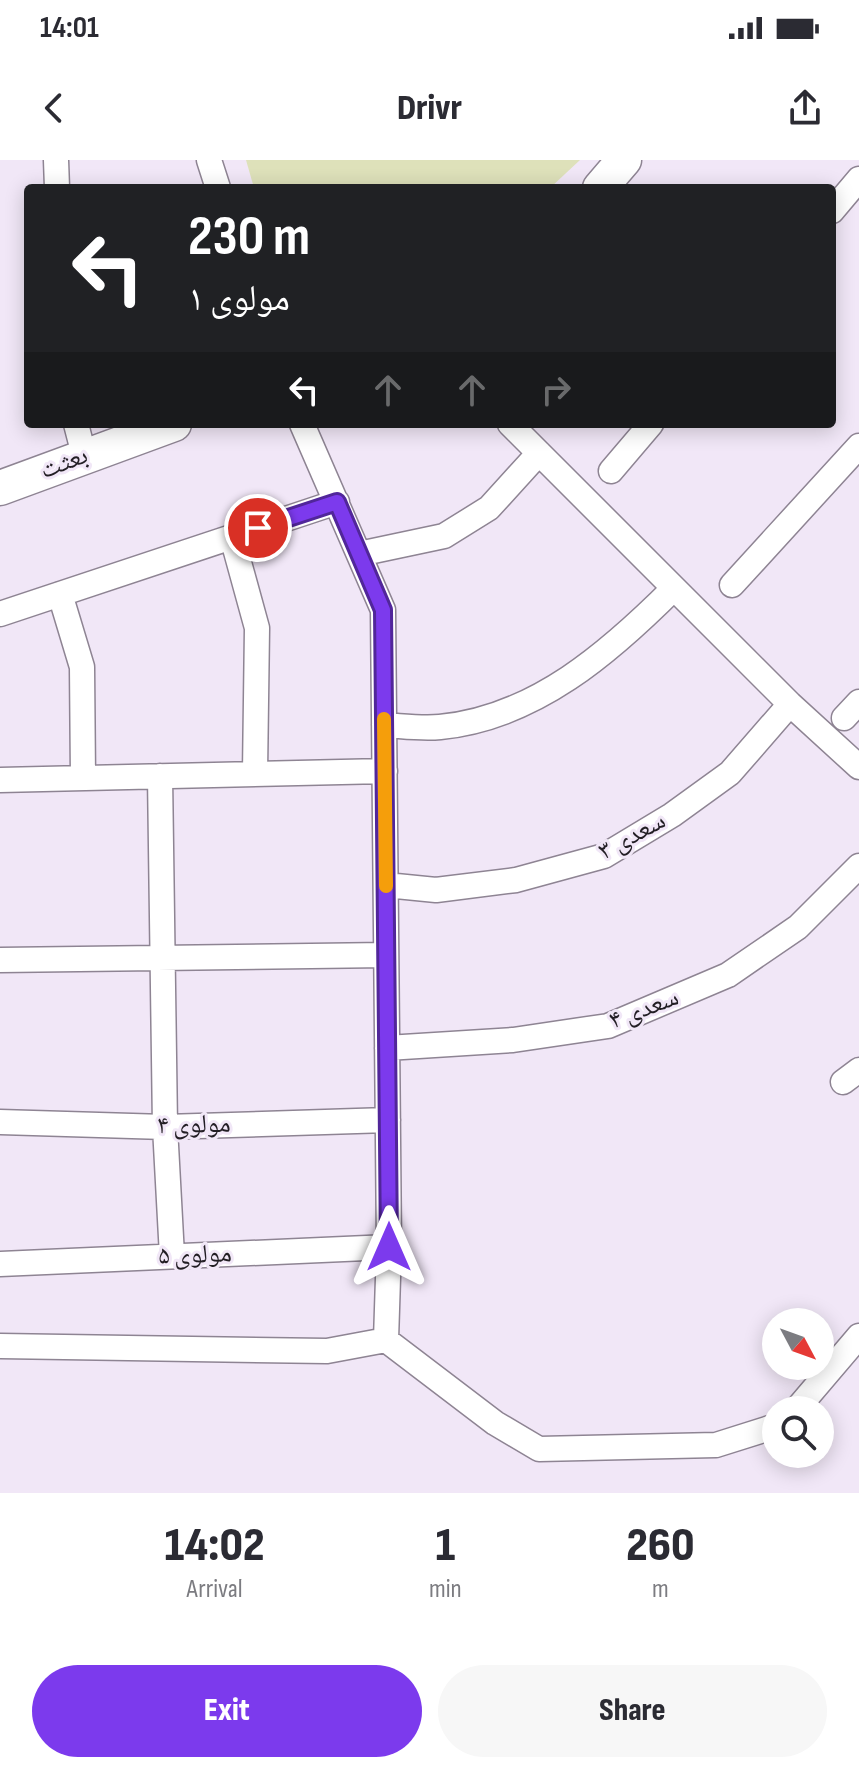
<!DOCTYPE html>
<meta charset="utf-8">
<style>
:root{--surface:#fff;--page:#f7f7f7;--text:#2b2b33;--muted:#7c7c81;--accent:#7c3aed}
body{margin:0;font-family:"Sofia Sans Condensed","Noto Naskh Arabic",sans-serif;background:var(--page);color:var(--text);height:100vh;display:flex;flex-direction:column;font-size:30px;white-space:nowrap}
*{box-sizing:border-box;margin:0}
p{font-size:26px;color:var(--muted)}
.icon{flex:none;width:44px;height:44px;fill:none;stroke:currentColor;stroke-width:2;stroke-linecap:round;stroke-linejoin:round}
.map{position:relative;height:1333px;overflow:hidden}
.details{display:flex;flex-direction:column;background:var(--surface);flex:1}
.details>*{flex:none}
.banner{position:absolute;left:24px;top:24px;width:812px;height:244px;border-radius:8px;box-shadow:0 4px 20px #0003;background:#202124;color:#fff;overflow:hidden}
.needle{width:52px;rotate:131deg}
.buttons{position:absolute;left:762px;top:1148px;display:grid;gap:16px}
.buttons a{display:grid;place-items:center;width:72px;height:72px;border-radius:50%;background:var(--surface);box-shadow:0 4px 20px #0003;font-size:40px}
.pin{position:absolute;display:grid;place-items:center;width:68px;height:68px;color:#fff;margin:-34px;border:4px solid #fff;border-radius:50%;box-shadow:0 2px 8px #0007}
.me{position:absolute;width:88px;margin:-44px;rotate:0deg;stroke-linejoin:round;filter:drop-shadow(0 0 6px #0008)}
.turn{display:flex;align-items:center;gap:28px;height:168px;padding:0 32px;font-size:36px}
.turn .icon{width:104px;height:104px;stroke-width:2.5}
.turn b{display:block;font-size:56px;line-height:68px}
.lanes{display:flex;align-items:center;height:76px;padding:0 32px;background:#0003;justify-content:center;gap:40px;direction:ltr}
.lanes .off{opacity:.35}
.eta{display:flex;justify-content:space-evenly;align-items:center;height:136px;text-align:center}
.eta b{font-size:48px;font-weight:800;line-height:56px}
.action{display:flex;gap:16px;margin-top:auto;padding:16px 32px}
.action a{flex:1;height:92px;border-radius:48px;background:var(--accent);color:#fff;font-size:32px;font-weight:800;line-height:92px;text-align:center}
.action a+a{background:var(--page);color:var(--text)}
.status{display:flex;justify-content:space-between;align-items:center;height:56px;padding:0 40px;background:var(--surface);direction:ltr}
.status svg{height:22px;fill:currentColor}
header{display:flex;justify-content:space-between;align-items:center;height:104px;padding:0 32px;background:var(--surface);font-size:36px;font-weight:800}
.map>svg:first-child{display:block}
.green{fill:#dee1ba}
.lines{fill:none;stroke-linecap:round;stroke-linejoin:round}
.street-casing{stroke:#8e8493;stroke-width:27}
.secondary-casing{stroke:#8e8493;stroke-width:37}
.street{stroke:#fff;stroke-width:24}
.secondary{stroke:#fff;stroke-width:34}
.route-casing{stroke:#51269a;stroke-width:20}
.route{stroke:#7c3aed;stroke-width:14}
.slow{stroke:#f59e0b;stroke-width:14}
.labels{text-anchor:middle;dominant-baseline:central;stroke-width:6;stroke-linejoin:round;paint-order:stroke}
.street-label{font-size:26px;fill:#221e24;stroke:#f1e7f7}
</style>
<div class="status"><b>14:01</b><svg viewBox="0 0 49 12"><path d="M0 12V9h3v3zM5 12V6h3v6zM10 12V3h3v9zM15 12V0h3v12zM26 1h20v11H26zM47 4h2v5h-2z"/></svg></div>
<header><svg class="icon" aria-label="back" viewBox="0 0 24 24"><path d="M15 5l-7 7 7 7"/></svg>Drivr<svg class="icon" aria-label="share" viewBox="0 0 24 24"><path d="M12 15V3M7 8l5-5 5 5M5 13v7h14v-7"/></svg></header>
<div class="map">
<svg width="859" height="1333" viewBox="0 0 859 1333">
<rect width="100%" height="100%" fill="#f1e7f7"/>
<!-- green -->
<path class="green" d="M246 0H580L550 28H254Z"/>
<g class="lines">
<!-- street casing -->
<g class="street-casing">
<path id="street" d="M56 0 57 28
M209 0 218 28
M832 51 859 19
M76 264 84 295
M302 264 383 450 389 1087 386 1180
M510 264 790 544 859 607
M611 311 651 264
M232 377 257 468 255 613
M359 394 444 376 489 348 539 293
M732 425 859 286
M60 434 82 507 83 618
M0 454 337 342
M844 558 859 542
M384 565C402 566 422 569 440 567 535 558 610 492 674 428
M160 616 165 967 172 1096
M0 620 385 611
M386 725 436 730 516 720 604 696 672 655 730 613 790 544
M0 800 386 795
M387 888 513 880 608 866 728 815 798 767 859 706
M843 922 859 910
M0 962 165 967 388 960
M0 1104 389 1087
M386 1180 495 1263 539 1289 716 1285 776 1266
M0 1186 327 1191 386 1180
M796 1250 859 1176"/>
</g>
<!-- secondary casing -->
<g class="secondary-casing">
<path id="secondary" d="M600 28 624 0
M0 328 174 264"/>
</g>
<!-- street -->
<use href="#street" class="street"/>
<!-- secondary -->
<use href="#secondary" class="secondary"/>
</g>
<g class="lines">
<!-- route casing -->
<g class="route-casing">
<path id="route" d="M258 368 337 342 383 450 389 1087"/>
</g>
<!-- route -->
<use href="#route" class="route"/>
<!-- slow -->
<path class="slow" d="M384 559 386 726"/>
</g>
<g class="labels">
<!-- street labels -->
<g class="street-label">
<text transform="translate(64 303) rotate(-21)">بعثت</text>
<text transform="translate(632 676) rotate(-29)">سعدی ۳</text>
<text transform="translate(644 849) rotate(-21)">سعدی ۴</text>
<text transform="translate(194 965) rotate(-1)">مولوی ۴</text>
<text transform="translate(195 1095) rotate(-2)">مولوی ۵</text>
</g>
</g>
</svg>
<div class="buttons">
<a><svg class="needle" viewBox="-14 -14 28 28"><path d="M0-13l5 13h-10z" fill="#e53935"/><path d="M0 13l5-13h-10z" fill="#7c7c81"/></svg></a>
<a><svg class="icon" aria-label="search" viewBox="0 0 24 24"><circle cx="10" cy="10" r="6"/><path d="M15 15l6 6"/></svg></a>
</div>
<div class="pin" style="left:258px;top:368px;background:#d93025"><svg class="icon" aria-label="arrive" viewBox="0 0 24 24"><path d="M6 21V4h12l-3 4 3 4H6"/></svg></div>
<svg class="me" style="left:389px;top:1087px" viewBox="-20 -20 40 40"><path d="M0-17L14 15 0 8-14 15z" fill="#7c3aed" stroke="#fff" stroke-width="4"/></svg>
<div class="banner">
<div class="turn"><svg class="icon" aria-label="left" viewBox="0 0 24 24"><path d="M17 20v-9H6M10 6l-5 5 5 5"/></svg><div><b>230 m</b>مولوی ۱</div></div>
<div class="lanes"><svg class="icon" aria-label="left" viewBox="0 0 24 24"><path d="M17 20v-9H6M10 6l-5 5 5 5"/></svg><svg class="icon off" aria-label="ahead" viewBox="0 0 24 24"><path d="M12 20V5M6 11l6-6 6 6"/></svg><svg class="icon off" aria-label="ahead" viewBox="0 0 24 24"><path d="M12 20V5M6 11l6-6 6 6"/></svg><svg class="icon off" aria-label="right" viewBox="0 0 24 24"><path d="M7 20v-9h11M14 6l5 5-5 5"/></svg></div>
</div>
</div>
<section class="details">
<div class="eta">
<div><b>14:02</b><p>Arrival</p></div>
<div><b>1</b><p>min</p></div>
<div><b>260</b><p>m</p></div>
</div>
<div class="action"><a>Exit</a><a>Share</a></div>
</section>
